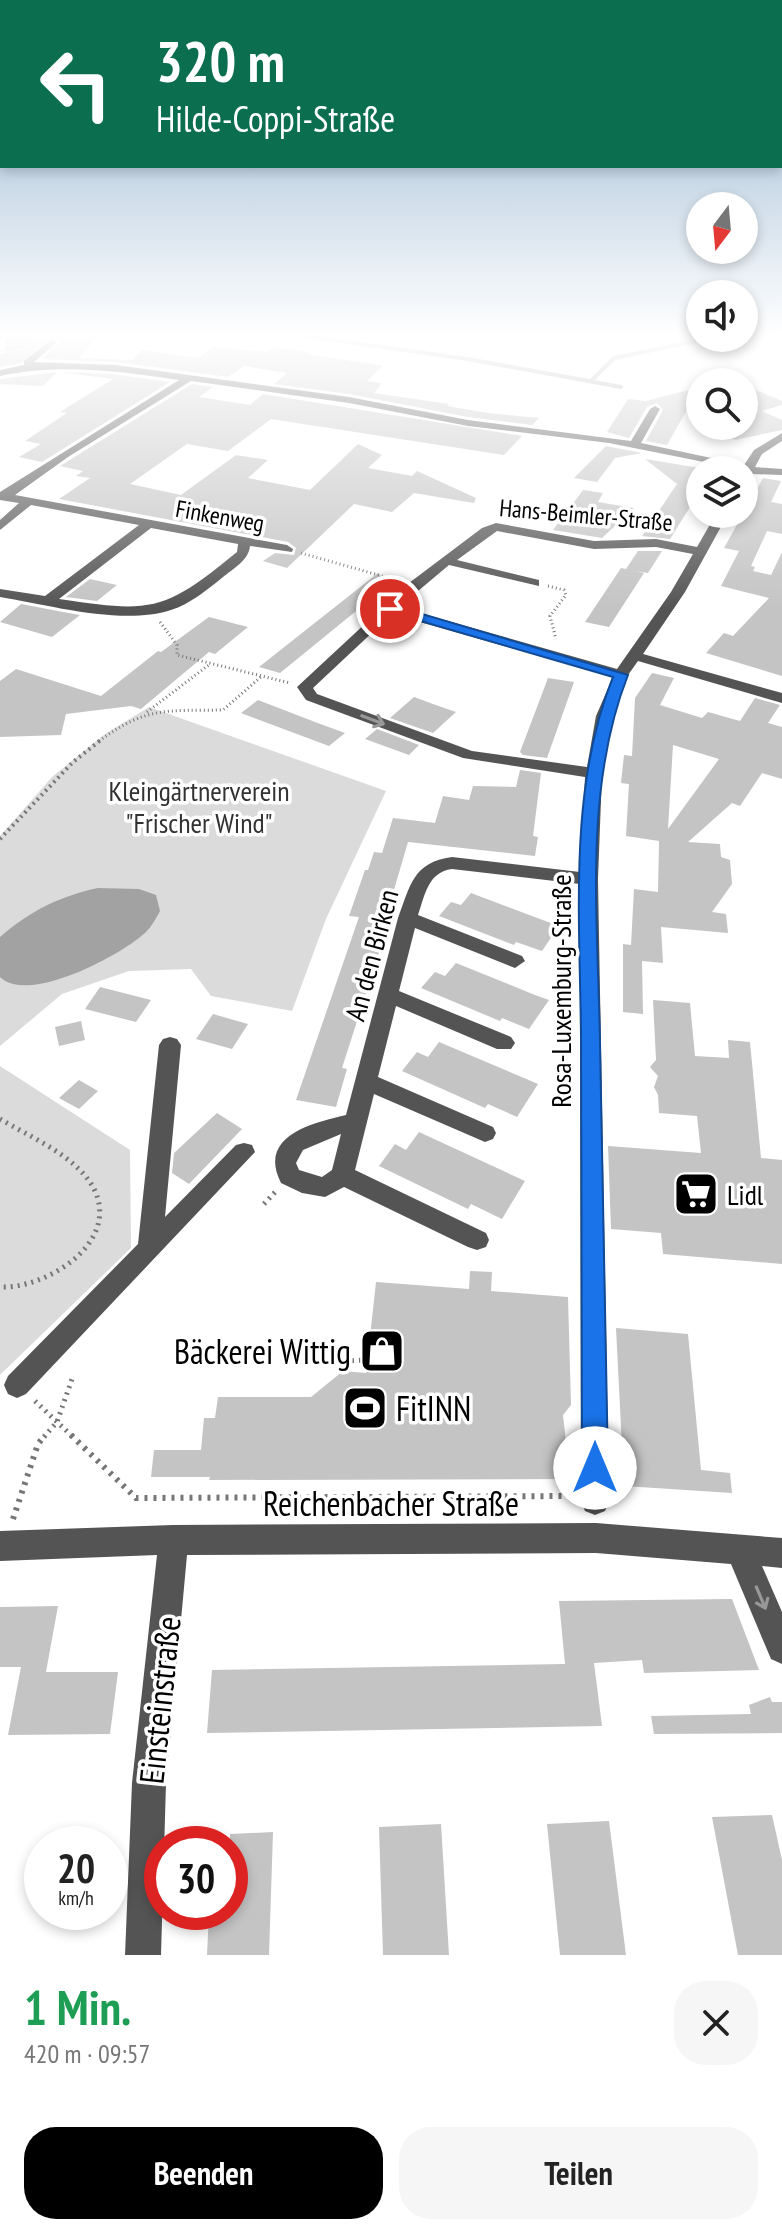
<!DOCTYPE html>
<html lang="de">
<meta charset="utf-8">
<style>
:root{--surface:#fff;--page:#f6f6f6;--text:#222;--muted:#767676;--accent:#000}
body{margin:0;font-family:"PT Sans Narrow",sans-serif;background:var(--page);color:var(--text);height:100vh;display:flex;flex-direction:column;font-size:30px;white-space:nowrap}
*{box-sizing:border-box;margin:0}
p{font-size:26px;color:var(--muted)}
.icon{flex:none;width:44px;height:44px;fill:none;stroke:currentColor;stroke-width:2;stroke-linecap:round;stroke-linejoin:round}
.map{position:relative;height:1955px;overflow:hidden}
.side{display:flex;flex-direction:column;background:var(--surface);flex:1}
.side>*{flex:none}
.banner{position:absolute;left:0px;top:0px;width:782px;height:168px;box-shadow:0 4px 12px #0003;background:#0b6e4f;color:#fff;overflow:hidden}
.needle{width:52px;rotate:196deg}
.buttons{position:absolute;left:686px;top:192px;display:grid;gap:16px}
.buttons a{display:grid;place-items:center;width:72px;height:72px;border-radius:50%;background:var(--surface);box-shadow:0 4px 12px #0003;font-size:40px}
.speed{position:absolute;left:24px;top:1826px;display:flex;gap:16px;font-size:40px;font-weight:700;text-align:center}
.speed>*{display:grid;place-content:center;width:104px;height:104px;border-radius:50%;background:var(--surface);box-shadow:0 4px 12px #0003;line-height:1}
.speed small{font-size:20px;font-weight:400}
.speed .limit{border:12px solid #d22;background:#fff;color:#111}
.pin{position:absolute;display:grid;place-items:center;width:68px;height:68px;color:#fff;margin:-34px;border:4px solid #fff;border-radius:50%;box-shadow:0 2px 8px #0007}
.me{position:absolute;width:88px;margin:-44px;rotate:0deg;stroke-linejoin:round;filter:drop-shadow(0 0 6px #0008)}
.turn{display:flex;align-items:center;gap:28px;height:168px;padding:0 24px;font-size:36px}
.turn .icon{width:104px;height:104px;stroke-width:2.5}
.turn b{display:block;font-size:56px;line-height:68px}
.round{display:grid;place-items:center;flex:none;width:84px;height:84px;border-radius:32px;background:var(--page)}
.head{display:flex;align-items:center;justify-content:space-between;height:136px;padding:0 24px}
h1{font-size:48px;font-weight:600;line-height:60px;color:#1e9e55}
.action{display:flex;gap:16px;margin-top:auto;padding:16px 24px}
.action a{flex:1;height:92px;border-radius:32px;background:var(--accent);color:#fff;font-size:32px;font-weight:600;line-height:92px;text-align:center}
.action a+a{background:var(--page);color:var(--text)}
.map>svg:first-child{display:block}
.green{fill:#dbdbdb}
.water{fill:#a2a2a2}
.lines{fill:none;stroke-linecap:round;stroke-linejoin:round}
.stream{stroke:#a2a2a2;stroke-width:4}
.building{fill:#c4c4c4;fill-rule:evenodd}
.path-far4{stroke:#767676;stroke-width:2;stroke-dasharray:1 2;stroke-linecap:butt}
.path-far3{stroke:#767676;stroke-width:3;stroke-dasharray:1 3;stroke-linecap:butt}
.path-far2{stroke:#767676;stroke-width:4;stroke-dasharray:2 4;stroke-linecap:butt}
.path-far1{stroke:#767676;stroke-width:5;stroke-dasharray:2 5;stroke-linecap:butt}
.path{stroke:#767676;stroke-width:6;stroke-dasharray:3 6;stroke-linecap:butt}
.minor{fill:#545454;fill-rule:evenodd}
.oneway{stroke:#989898}
.route{fill:#1a73e8;stroke:#114b97;stroke-width:2}
.labels{text-anchor:middle;dominant-baseline:central;stroke-width:7;stroke-linejoin:round;paint-order:stroke}
.far-street-label{font-size:24px;fill:#000;stroke:#fff}
.park-label{font-size:28px;fill:#323232;stroke:#fff}
.street-label{font-size:28px;fill:#000;stroke:#fff}
.poi-label{font-size:28px;fill:#000;stroke:#fff;text-anchor:start}
.near-poi-label{font-size:34px;fill:#000;stroke:#fff;text-anchor:end}
.near-street-label{font-size:34px;fill:#000;stroke:#fff}
</style>
<div class="map">
<svg width="782" height="1955" viewBox="0 0 782 1955">
<rect width="100%" height="100%" fill="#fff"/>
<!-- green -->
<path class="green" d="M149 707 386 791 326 919 292 1011 211 996 191 969 129 971 62 994 0 1046V836L52 777 105 734Z
M0 1066 130 1150 131 1248 0 1375Z"/>
<!-- water -->
<path class="water" d="M98 888 139 889 156 895 160 911C156 918 152 926 146 932 122 955 28 1005 0 977V937C30 911 60 896 98 888Z"/>
<g class="lines">
<!-- stream -->
<path class="stream" d="M290 334 468 359 621 387
M591 381 614 358 710 338"/>
</g>
<!-- building -->
<path class="building" d="M6 334H100L79 358 132 360 142 350 199 358 213 347 268 352 274 347 309 352 307 354 383 366 367 381 382 383 374 393 449 404 447 406 488 413 539 418 532 425 468 417 349 394 274 384 287 373 244 366 228 377 116 362 42 359 59 343 54 335 21 363 0 367V354L5 353Z
M57 372 43 386 0 384V379Z
M59 372 112 374 170 382 42 462 19 457 41 444 25 441 67 413 60 412 113 379Z
M192 384 213 387 199 397 250 405 263 394 522 436 504 455 271 419 228 451 187 444 130 484 181 495 236 455 268 460 248 478 310 490 358 444 382 455 368 468 412 476 417 471 476 498 474 503 414 493 392 512 354 504 287 568 263 561 275 553 294 555 296 548 288 542 59 499 90 478 76 476 83 471 60 466Z
M744 385 782 401V405L762 411 782 420V430L735 440 723 433 721 426H744Z
M700 387 667 445 646 441 663 410 657 403 647 407 629 438 607 432 628 399 646 401Z
M606 446 642 453 615 458 597 482 574 478Z
M645 459 700 468V491L670 539 642 536 677 484Z
M763 478 781 481 771 502 782 504V534L767 531 751 566 755 567 753 571 771 575 782 552V676L706 653 724 633 733 636 769 598 721 586 739 551 724 548Z
M583 490 603 493 598 502 634 508 602 538 553 530Z
M638 551H662L648 573 636 571 644 573 609 627 585 622 621 568 626 569Z
M378 573 388 585 280 673 259 667Z
M90 579 117 585 97 601 66 597Z
M21 604 63 612 80 615 52 637 0 622Z
M209 617 248 627 215 654 209 652 141 709 131 706 66 714 61 735 0 737V681L16 669 101 696 158 651 161 652Z
M652 673 674 678 660 705 702 718 708 712 740 721 755 698 780 705 768 723 782 727V779L762 773 740 806 732 803 688 842 720 844 721 857 730 860 732 884 712 912 726 914 728 933 661 927 663 963 642 961 643 1014 623 1012V944L631 945 634 889 658 892 659 841 626 836 629 784 621 783 624 755 632 756 635 698ZM673 745 719 759 668 829Z
M548 678 574 682 547 758 523 755 520 752Z
M414 697 433 704 456 712 433 733 390 718Z
M258 700 315 722 345 733 329 746 241 713Z
M377 729 419 745 409 755 365 739Z
M520 770 541 773 533 836 538 837 535 856 408 842 381 934H385L342 1068 347 1069 336 1107 296 1100 359 917 349 916 365 870H368L374 852 382 853 393 818 435 823 443 796 469 800 473 786 516 787Z
M471 893 540 919 559 926 542 951 516 942 514 945 439 916 451 902 461 905Z
M456 963 535 995 549 1000 529 1029 502 1018 500 1021 421 988 435 972 445 976Z
M100 987 151 1000 136 1022 85 1009Z
M653 1000 690 1003 695 1056 729 1058 728 1040 750 1042 761 1158 782 1160V1264L663 1254 661 1233 611 1229 608 1146 701 1153 697 1116 659 1113 658 1095 654 1087 658 1076 650 1067 656 1060Z
M213 1014 248 1024 232 1049 196 1039Z
M81 1021 85 1040 59 1046 55 1027Z
M439 1042 538 1084 517 1117 488 1104 485 1108 402 1071 417 1052 428 1057Z
M79 1080 98 1091 79 1109 59 1098Z
M217 1113 242 1129 189 1184 172 1173 174 1153Z
M419 1132 525 1181 502 1219 471 1204 468 1209 379 1166 395 1144 406 1150Z
M470 1271 492 1272 491 1291 568 1297 571 1405 563 1415 570 1479 209 1480 210 1477H151L154 1450H201L204 1418H215L218 1397H311L343 1371 366 1373 376 1282 469 1289Z
M616 1328 688 1334 701 1470 730 1473 732 1493 624 1486Z
M732 1599 759 1670 644 1673 642 1660 594 1663 602 1726 207 1733 212 1670 565 1664 559 1601Z
M58 1606 46 1672H118L110 1734 8 1735 21 1667H0V1607Z
M770 1697 772 1702H782V1733L654 1734 651 1716 751 1714 749 1705Z
M772 1815 782 1860V1955H738L712 1817Z
M609 1821 626 1955H560L547 1824Z
M441 1824 449 1955H383L379 1827Z
M273 1832 269 1955H207L209 1912H230V1834Z"/>
<g class="lines">
<!-- path-far4 -->
<path class="path-far4" d="M0 338 34 339
M0 351 24 346"/>
<!-- path-far3 -->
<path class="path-far3" d="M301 553 396 580
M548 586 564 590 566 595 550 616 556 639
M160 622 177 645V655L290 683
M147 712 210 664
M99 741C147 706 167 711 223 710L262 676"/>
<!-- path-far2 -->
<path class="path-far2" d="M0 839 73 762 102 739"/>
<!-- path-far1 -->
<path class="path-far1" d="M0 1119C30 1137 77 1156 94 1189 121 1243 46 1289 0 1287
M264 1204 277 1190
M296 1363 367 1360
M35 1401 73 1437
M44 1437 57 1422 72 1379"/>
<!-- path -->
<path class="path" d="M71 1435 136 1498 571 1496
M13 1519 38 1444 45 1435"/>
<!-- minor -->
<path class="minor" d="M53 338 56 343 34 362 116 365 349 397 468 420 631 441 650 409 655 406 660 409 641 443 744 465 754 450 782 433V441L762 454 755 467 782 469V475L751 474 744 480V470L609 443 468 426 349 403 191 381 68 457 15 495 287 545 293 549 292 552 250 546C249 560 233 569 223 577 207 590 190 604 171 610 122 626 50 605 0 597V589L45 596 139 525 31 505 0 530V520L19 503 0 500V492L179 380C120 371 59 363 0 376V370L24 365V361ZM151 528 238 544 237 552C164 612 152 613 59 599Z
M716 514H728L685 592 643 654 782 693V703L638 661 628 675 612 716 602 773 598 879 609 1501 605 1511 595 1515 585 1511 581 1501 580 884 452 869C428 872 425 895 418 915L522 956 525 961 515 968 415 928 399 991 511 1037 515 1043 511 1049H497L396 1006 378 1077 493 1127 496 1133 493 1139 485 1142 374 1094 355 1170 486 1233 489 1240 486 1247 477 1250 468 1247 344 1187 325 1197 302 1193 281 1183C257 1136 312 1123 346 1115L398 918C410 886 413 862 452 857L580 872 585 777 463 758 306 700 297 687 409 583 482 528 496 523 594 541 656 539 697 547ZM497 531 594 549 656 547 693 554 671 592 617 669 399 607 449 565 539 586V580L457 560ZM392 614 613 677 596 716 587 767 472 751 317 694 313 688ZM341 1134 332 1170 322 1177 299 1170 296 1163 303 1150Z
M170 1037 177 1039 181 1045 165 1217 236 1145 244 1143 252 1145 255 1152 26 1394 17 1398 8 1394 4 1385 8 1376 138 1244 159 1045 163 1039Z
M596 1523 782 1538V1568L762 1566 782 1612V1664L771 1659 731 1564 596 1553 187 1555 166 1783 161 1955H125L132 1783 157 1555 0 1561V1531L173 1525Z"/>
</g>
<!-- one-way arrows -->
<defs><path id="oneway-shaft" d="M-6 0H5M1.5-3L5.5 0L1.5 3" fill="none" stroke-width="1.6" stroke-linecap="round" stroke-linejoin="round" transform="scale(2)"/></defs>
<g class="oneway">
<use href="#oneway-shaft" transform="translate(373 720) rotate(21)"/>
<use href="#oneway-shaft" transform="translate(761 1598) rotate(67)"/>
</g>
<!-- sky -->
<linearGradient id="sky" x2="0" y2="1"><stop stop-color="#8cadcc"/><stop offset="0.55" stop-color="#fff"/><stop offset="1" stop-color="#fff" stop-opacity="0"/></linearGradient>
<rect width="782" height="608" fill="url(#sky)"/>
<!-- route -->
<path class="route" d="M386 606H395L628 675C583 789 598 921 600 1042 602 1184 605 1326 608 1468L604 1477 595 1481 586 1477 582 1468C582 1324 581 1181 581 1037 580 919 568 788 613 677L386 611Z"/>
<!-- icons -->
<defs>
<g id="supermarket-square" transform="scale(2.3)"><rect x="-9" y="-9" width="18" height="18" rx="4" fill="#000" stroke="#fff"/><path d="M-6-5.5h2.5l.6 2H6L4.5 2H-2.5L-4.4-4H-6ZM-1.5 3.2a1.3 1.3 0 1 0 .1 0ZM3 3.2a1.3 1.3 0 1 0 .1 0Z" fill="#fff"/></g>
<g id="shop-square" transform="scale(2.3)"><rect x="-9" y="-9" width="18" height="18" rx="4" fill="#000" stroke="#fff"/><path d="M-5-2.5h2.3a2.7 3.5 0 0 1 5.4 0H5L5.5 6h-11ZM-1.5-2.5h3a1.5 2.3 0 0 0-3 0Z" fill="#fff"/></g>
<g id="stadium-square" transform="scale(2.3)"><rect x="-9" y="-9" width="18" height="18" rx="4" fill="#000" stroke="#fff"/><path d="M0-5a6.5 5 0 1 0 0 10a6.5 5 0 1 0 0-10ZM-3.5-1.8h7v3.6h-7Z" fill="#fff"/></g>
</defs>
<g fill-rule="evenodd">
<use href="#supermarket-square" x="696" y="1194"/>
<use href="#shop-square" x="382" y="1351"/>
<use href="#stadium-square" x="365" y="1408"/>
</g>
<g class="labels">
<!-- far-street labels -->
<g class="far-street-label">
<text transform="translate(586 515) rotate(5)">Hans-Beimler-Straße</text>
<text transform="translate(220 516) rotate(10)">Finkenweg</text>
</g>
<!-- park labels -->
<g class="park-label">
<text x="199" y="790">Kleingärtnerverein<tspan x="199" dy="32">"Frischer Wind"</tspan></text>
</g>
<!-- street labels -->
<g class="street-label">
<text transform="translate(371 955) rotate(-75)">An den Birken</text>
<text transform="translate(560 991) rotate(-90)">Rosa-Luxemburg-Straße</text>
</g>
<!-- poi labels -->
<g class="poi-label">
<text x="727" y="1194">Lidl</text>
</g>
<!-- near-poi labels -->
<g class="near-poi-label">
<text x="351" y="1351">Bäckerei Wittig</text>
<text x="396" y="1408" text-anchor="start">FitINN</text>
</g>
<!-- near-street labels -->
<g class="near-street-label">
<text x="391" y="1503">Reichenbacher Straße</text>
<text transform="translate(159 1700) rotate(-84)">Einsteinstraße</text>
</g>
</g>
</svg>
<div class="buttons">
<a><svg class="needle" viewBox="-14 -14 28 28"><path d="M0-13l5 13h-10z" fill="#e53935"/><path d="M0 13l5-13h-10z" fill="#767676"/></svg></a>
<a><svg class="icon" aria-label="sound" viewBox="0 0 24 24"><path d="M4 9h4l5-4v14l-5-4H4zM17 9q2 3 0 6"/></svg></a>
<a><svg class="icon" aria-label="search" viewBox="0 0 24 24"><circle cx="10" cy="10" r="6"/><path d="M15 15l6 6"/></svg></a>
<a><svg class="icon" aria-label="layers" viewBox="0 0 24 24"><path d="M12 4l9 5-9 5-9-5zM3 14l9 5 9-5"/></svg></a>
</div>
<div class="speed"><div>20<small>km/h</small></div><div class="limit">30</div></div>
<div class="pin" style="left:390px;top:609px;background:#d93025"><svg class="icon" aria-label="arrive" viewBox="0 0 24 24"><path d="M6 21V4h12l-3 4 3 4H6"/></svg></div>
<svg class="me" style="left:595px;top:1468px" viewBox="-20 -20 40 40"><circle r="19" fill="#fff"/><path d="M0-13L10 11 0 6-10 11z" fill="#1a73e8"/></svg>
<div class="banner">
<div class="turn"><svg class="icon" aria-label="left" viewBox="0 0 24 24"><path d="M17 20v-9H6M10 6l-5 5 5 5"/></svg><div><b>320 m</b>Hilde-Coppi-Straße</div></div>
</div>
</div>
<section class="side">
<div class="head"><div><h1>1 Min.</h1><p>420 m · 09:57</p></div><a class="round"><svg class="icon" aria-label="close" viewBox="0 0 24 24"><path d="M6 6l12 12M18 6L6 18"/></svg></a></div>
<div class="action"><a>Beenden</a><a>Teilen</a></div>
</section>
